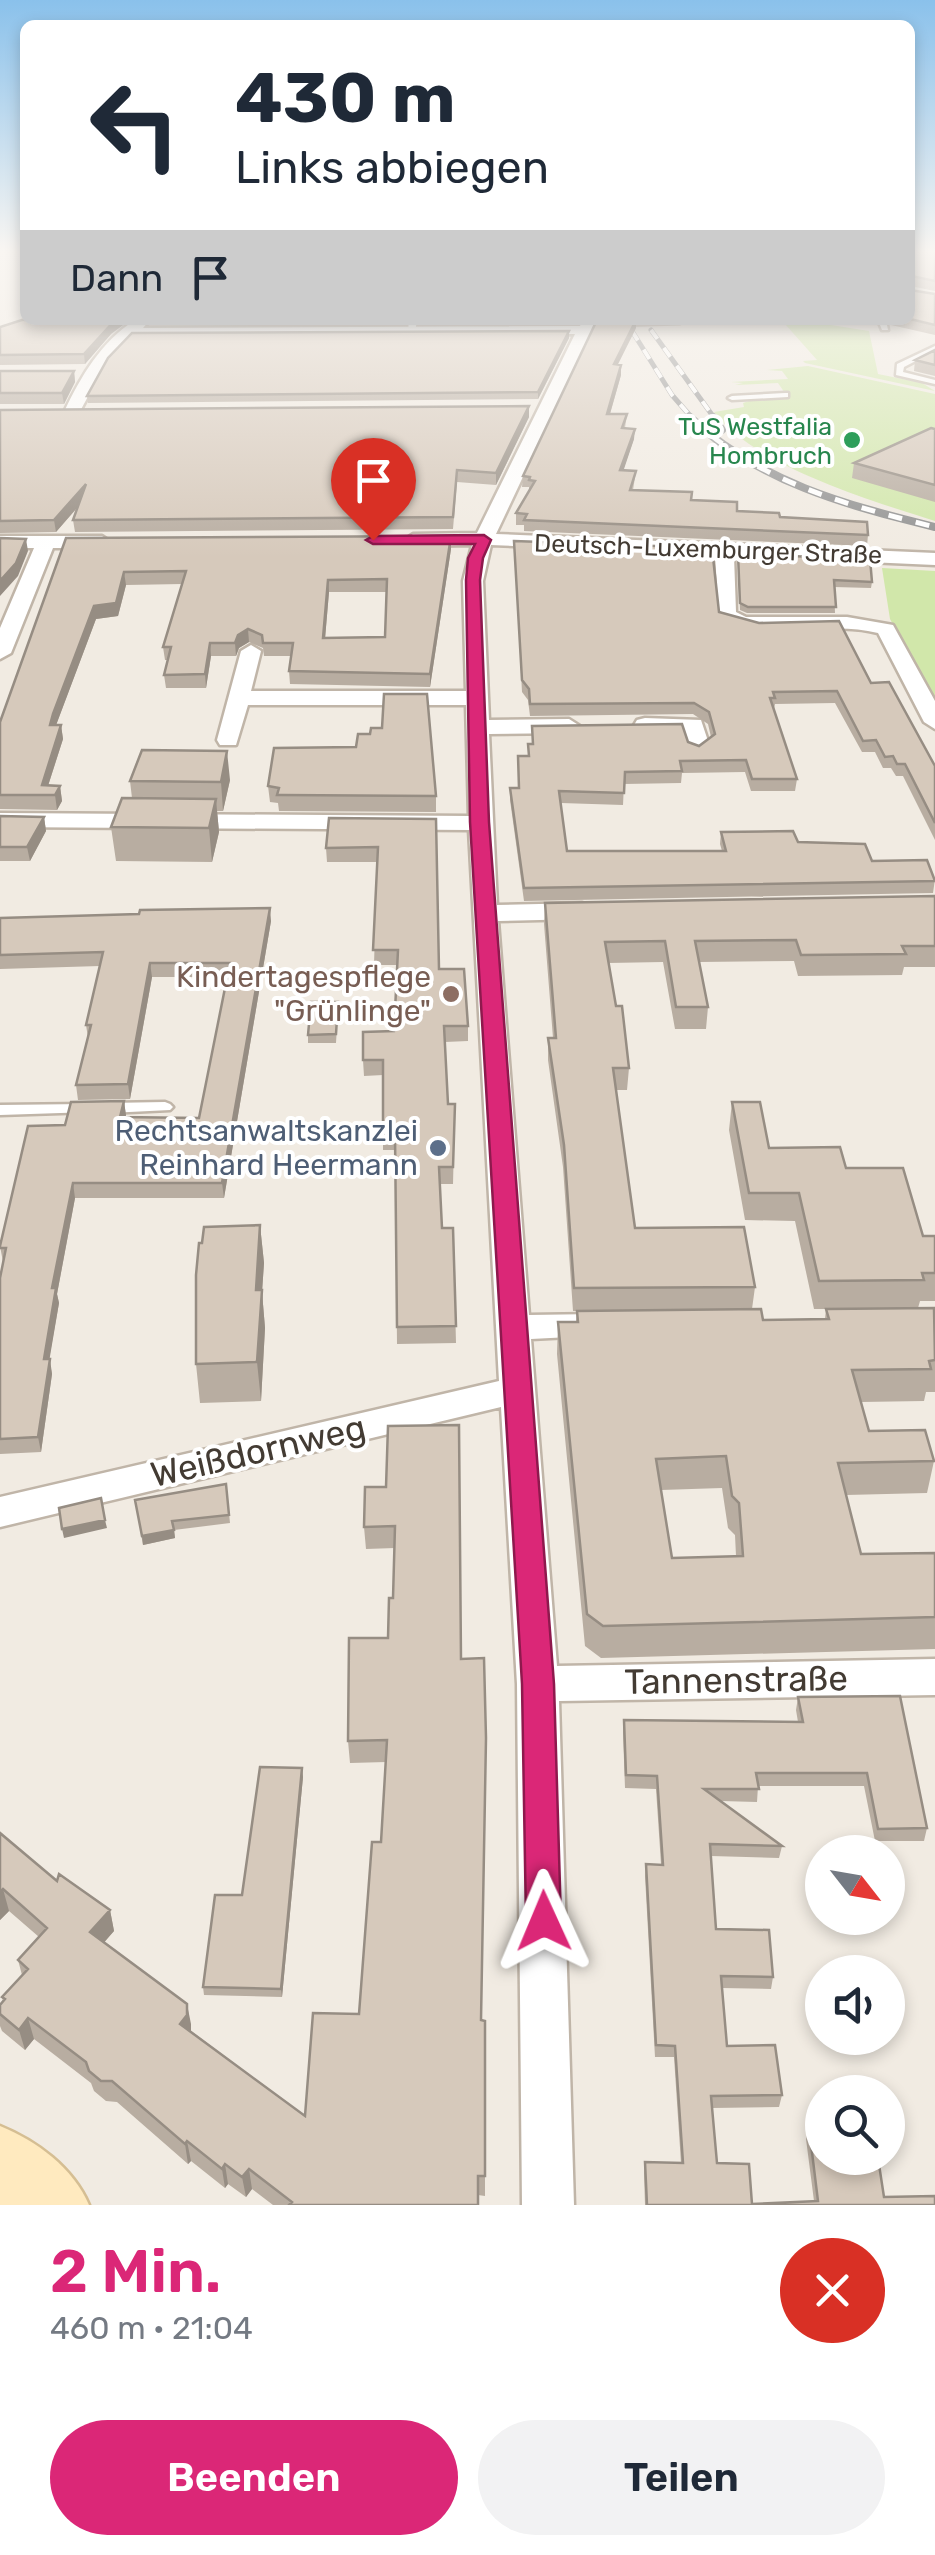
<!DOCTYPE html>
<html lang="de">
<meta charset="utf-8">
<style>
:root{--surface:#fff;--page:#f2f2f3;--text:#1f2937;--muted:#747a83;--accent:#db2777}
body{margin:0;font-family:Rubik,sans-serif;background:var(--page);color:var(--text);height:100vh;display:flex;flex-direction:column;font-size:38px;white-space:nowrap}
*{box-sizing:border-box;margin:0}
p{font-size:32px;color:var(--muted)}
.icon{flex:none;width:55px;height:55px;fill:none;stroke:currentColor;stroke-width:2;stroke-linecap:round;stroke-linejoin:round}
.map{position:relative;height:2205px;overflow:hidden}
.sheet{display:flex;flex-direction:column;background:var(--surface);flex:1}
.sheet>*{flex:none}
.guide{position:absolute;left:20px;top:20px;width:895px;height:305px;border-radius:15px;box-shadow:0 5px 15px #0003;background:#fff;color:var(--text);overflow:hidden}
.needle{width:65px;rotate:121deg}
.fabs{position:absolute;left:805px;top:1835px;display:grid;gap:20px}
.fabs a{display:grid;place-items:center;width:100px;height:100px;border-radius:50%;background:var(--surface);box-shadow:0 5px 15px #0003;font-size:50px}
.pin{position:absolute;display:grid;place-items:center;width:85px;height:85px;color:#fff;margin:-102px -42px;border-radius:50% 50% 50% 0;rotate:-45deg;box-shadow:0 0 10px #0007}
.pin .icon{rotate:45deg}
.me{position:absolute;width:110px;margin:-55px;rotate:359deg;stroke-linejoin:round;filter:drop-shadow(0 0 8px #0008)}
.turn{display:flex;align-items:center;gap:35px;height:210px;padding:0 50px;font-size:45px}
.turn .icon{width:130px;height:130px;stroke-width:2.5}
.turn b{display:block;font-size:70px;line-height:85px}
.then{display:flex;align-items:center;height:95px;padding:0 50px;background:#0003;gap:20px;font-size:38px}
.round{display:grid;place-items:center;flex:none;width:105px;height:105px;border-radius:52px;background:var(--page)}
.overview{display:flex;align-items:center;justify-content:space-between;height:170px;padding:0 50px}
h1{font-size:60px;font-weight:600;line-height:75px;color:var(--accent)}
.cta{display:flex;gap:20px;margin-top:auto;padding:20px 50px}
.cta a{flex:1;height:115px;border-radius:60px;background:var(--accent);color:#fff;font-size:40px;font-weight:600;line-height:115px;text-align:center}
.cta a+a{background:var(--page);color:var(--text)}
.map>svg:first-child{display:block}
.green{fill:#d1e7aa}
.lines{fill:none;stroke-linecap:round;stroke-linejoin:round}
.lane-casing{stroke:#c0b5a8;stroke-width:5}
.street-casing{stroke:#c0b5a8;stroke-width:5}
.secondary-casing{stroke:#d5be93;stroke-width:5}
.lane{fill:#fff;fill-rule:evenodd}
.street{fill:#fff;fill-rule:evenodd}
.secondary{fill:#ffeabf;fill-rule:evenodd}
.rail-far1-casing{stroke:#939393;stroke-width:5}
.rail-casing{stroke:#939393;stroke-width:8}
.rail-far1{stroke:#fff;stroke-width:4;stroke-dasharray:11;stroke-linecap:butt}
.rail{stroke:#fff;stroke-width:5;stroke-dasharray:14;stroke-linecap:butt}
.wall{fill:#b8ada1;fill-rule:evenodd}
.shaded-wall{fill:#968d83}
.building{fill:#d6c9bb;stroke:#968d83;stroke-width:2.5;fill-rule:evenodd}
.route{fill:#db2777;stroke:#8e194d;stroke-width:2.5}
.leisure-dot{fill:#2e9e5b;stroke:#fff;stroke-width:4}
.education-dot{fill:#8d6e63;stroke:#fff;stroke-width:4}
.service-dot{fill:#5c6f8a;stroke:#fff;stroke-width:4}
.labels{text-anchor:middle;dominant-baseline:central;stroke-width:8;stroke-linejoin:round;paint-order:stroke}
.far-leisure-label{font-size:25px;fill:#27864d;stroke:#fff;text-anchor:end}
.far-street-label{font-size:25px;fill:#433b33;stroke:#fff}
.education-label{font-size:30px;fill:#785e54;stroke:#fff;text-anchor:end}
.service-label{font-size:30px;fill:#4e5e75;stroke:#fff;text-anchor:end}
.near-street-label{font-size:35px;fill:#433b33;stroke:#fff}
</style>
<div class="map">
<svg width="935" height="2205" viewBox="0 0 935 2205">
<rect width="100%" height="100%" fill="#f1ebe2"/>
<!-- green -->
<path class="green" d="M818 323 869 331 878 374 922 383 935 391 805 363 803 361 817 360 785 324Z
M808 366 935 394V521C869 500 755 466 714 412L744 407 743 403 749 401 789 399 778 383 735 385 743 383 731 382 788 379 782 371 767 370Z
M882 568 935 571V704L890 619Z"/>
<g class="lines">
<!-- lane casing -->
<g class="lane-casing">
<path id="lane" d="M409 320H417L415 333 408 331Z
M643 320H683L684 321 680 323 617 325 613 323Z
M878 320H886L888 330H882Z
M935 346V351L904 367 903 372 935 380V384L896 375 897 364Z
M785 393H788V397L732 400 728 398 732 396Z
M165 1102 170 1104 173 1107 170 1110 109 1113 101 1108 109 1103Z
M86 1104 91 1106 94 1109 91 1112 0 1115V1105Z"/>
</g>
<!-- street casing -->
<g class="street-casing">
<path id="street" d="M135 320H150L143 328 580 326 583 320H597L496 534 935 553V565L734 556 736 612 746 617H847L893 625 935 701V729L924 722 878 633C825 619 770 644 719 619L715 555 491 545 483 581 489 720 569 719 580 726 569 733 489 734 497 905 582 903 595 911 582 919 498 921 529 1315 597 1314 609 1317 614 1326 609 1335 531 1339 557 1666 935 1659V1695L559 1701 574 2205H522L517 1684 501 1407 0 1527V1497L499 1381 469 830 0 827V813L469 816 466 705H248L236 745H220L217 740 241 651 251 645 261 651 251 691H466L463 581 472 545 413 546 404 540 413 534 477 533 575 334 131 336 106 363 78 415H66L64 412C81 376 101 342 135 320Z
M0 536H102L111 542 102 548H53L11 653 0 659V628L34 548H0Z
M645 718 701 720 710 747 699 754 691 752 684 732 637 730 634 725 637 720Z"/>
</g>
<!-- secondary casing -->
<g class="secondary-casing">
<path id="secondary" d="M0 2126C37 2141 73 2168 89 2205H0Z"/>
</g>
<!-- lane -->
<use href="#lane" class="lane"/>
<!-- street -->
<use href="#street" class="street"/>
<!-- secondary -->
<use href="#secondary" class="secondary"/>
<!-- rail-far1 casing -->
<g class="rail-far1-casing">
<path id="rail-far1" d="M651 330 715 419
M632 331 672 395 693 419"/>
</g>
<!-- rail casing -->
<g class="rail-casing">
<path id="rail" d="M690 417C758 482 846 505 935 527
M713 417 722 430"/>
</g>
<!-- rail-far1 -->
<use href="#rail-far1" class="rail-far1"/>
<!-- rail -->
<use href="#rail" class="rail"/>
</g>
<!-- wall -->
<path class="wall" d="M910 249H935V291L910 286Z
M910 290 935 294V335L891 325 888 320H910Z
M151 320H407L405 323 151 324Z
M420 320H580L578 322 420 323Z
M0 327 111 334 85 364 0 365Z
M636 328 618 364 621 365V375L610 414H627L625 428 634 439 623 470 636 471 633 490 868 535 867 546 524 531V525H516V513L529 491V487H522L523 476Z
M569 331V338L538 399 88 403 87 396Z
M935 350V376L914 371 915 360Z
M0 371H74L75 382 64 404H0Z
M0 410 529 417 496 485 457 482 453 529 75 532 73 520 78 507 56 532 0 533Z
M935 429V502L852 478 854 463Z
M451 536V549L430 687 290 684 289 671 291 656H264L263 648 249 642 239 648 236 656H211L206 688H166L164 675 168 660H165L163 647 182 584 126 585 118 616 96 619 56 725H61L63 739 48 786H60L62 801 57 810 0 809V722L66 538ZM329 592H386L385 637 325 638Z
M514 541 719 612 871 683 935 766V840L903 776H896L891 768H883L875 752H862L835 703 775 704 774 709 797 779 795 791H751L745 772 682 773 681 783 624 784 623 805 561 803 567 851H722L720 844 721 832 798 842 872 861 935 879 933 893 524 901 510 800V788H519L518 756H528V744H532V726L688 742 699 746 711 737 708 724 693 714 530 716 528 700 522 692Z
M738 554 872 582 871 588 834 587 835 613H747L740 610Z
M382 728 436 796V812L282 811H279L278 803 270 802 268 786 356 747 370 734Z
M230 780 223 811H217L219 832 212 862 116 861 111 827 132 798 130 781Z
M0 816 44 817 46 831 30 861H0Z
M436 819 439 969 468 1026V1041L445 1042 448 1104H455L453 1184H440L442 1228H453L456 1343 397 1344 395 1150H383V1075L364 1076 363 1060 394 1031 397 965H374L377 862H327L326 848Z
M935 896V967H904L902 975 798 976 794 961 699 962 708 1007 706 1029H675L663 962 608 963 629 1068 627 1090H616L635 1228 755 1287 752 1309 763 1320 825 1319 826 1309H814L795 1221 745 1220 729 1130 732 1102 769 1148 846 1168 923 1236H935V1301H920L918 1308 935 1311V1392H926L924 1401 861 1402 869 1431 934 1461 927 1493 846 1495 861 1554 935 1553V1649L601 1658 585 1646 557 1354 558 1322H576L577 1311H573L563 1167 548 1060V1038H553L544 924 545 903ZM722 1488 728 1528 735 1535 736 1556 672 1558 661 1490Z
M0 918 271 921 224 1198H75L57 1294 59 1303 49 1359 52 1374 41 1452 0 1454V1278L3 1262 0 1246 65 1125 124 1101 126 1117 199 1118 227 977H152L130 1099 78 1100 76 1085 88 1038 86 1025 100 966 0 969Z
M338 1010 336 1043H308V1035Z
M260 1225 264 1263 262 1292 265 1328 261 1401 200 1403 196 1364Z
M226 1484 230 1523 174 1530 175 1538 143 1545 135 1500Z
M386 1487 461 1659 481 2020 485 2021V2196L478 2195V2205H273L252 2189 246 2197 228 2184 225 2188 191 2161 188 2164 117 2102 106 2101 94 2091 91 2083 34 2039 25 2050 2 2031 0 2026V2005L3 2002 2 1997 22 1975 18 1960 39 1937 9 1911 0 1920V1833L57 1881 110 1910 114 1931 104 1942 187 2004 191 2031 305 2116 359 2014 381 1842 386 1762 350 1763 348 1741 388 1638 393 1598 395 1548 366 1549 364 1527Z
M798 1697 927 1828 924 1841H875L864 1786H758L757 1802 721 1801 782 1846 779 1858 711 1856 716 1929 773 1977 771 1989 722 1988 727 2046 782 2095 779 2107 712 2108 717 2163 752 2204 814 2201 806 2139 809 2128 884 2197 935 2205H645L644 2173 645 2162 681 2163 674 2057H655L645 1876 646 1864H661L656 1789 625 1788 623 1732 624 1720 798 1722 796 1710Z
M303 1777 282 1997 204 1995 203 1987 242 1895Z"/>
<!-- shaded-wall -->
<path class="shaded-wall" d="M115 320H130L111 334 85 364 84 354Z
M636 320V328L613 374 614 364Z
M569 331V338L538 399V392Z
M621 365V375L607 424V414Z
M74 371 75 382 64 404 62 393Z
M529 406V417L496 485V473Z
M635 429 634 439 620 481V470Z
M86 484 88 495 56 532 54 520Z
M451 536V549L430 687V674Z
M26 539 28 551 18 576 0 596V581Z
M124 572 126 585 118 616 96 619 55 728 50 725 53 714 94 606Z
M328 580 329 592 324 651 323 638Z
M248 629 249 642 239 648 236 656 235 643 238 635Z
M210 643 211 656 206 688 205 674Z
M61 725 63 739 45 795 42 785Z
M227 751 230 780 223 811 221 782Z
M60 786 62 801 57 810 55 795Z
M216 799 219 832 212 862 209 828Z
M44 817 46 831 30 861 27 847Z
M270 908 271 921 224 1198 222 1183Z
M150 963 152 977 130 1099 128 1084Z
M124 1101 126 1115 122 1131 120 1117Z
M73 1183 75 1198 57 1294 59 1303 47 1374 44 1359 52 1288Z
M260 1225 264 1263 262 1292 265 1328 261 1401 257 1362 256 1290Z
M50 1359 52 1374 41 1452 38 1437Z
M105 1520 107 1528 64 1538 62 1529Z
M174 1530 175 1538 143 1545 142 1536Z
M302 1768 303 1777 282 1997 281 1989Z
M3 1889 9 1911 0 1920V1892Z
M110 1910 114 1931 95 1953 90 1932Z
M187 2004 191 2024V2036L180 2024Z
M28 2018 34 2039 25 2050 19 2030Z
M187 2141 191 2161 188 2164 185 2144Z
M225 2164 228 2184 225 2188 222 2169Z
M249 2169 252 2189 246 2197 242 2177Z"/>
<!-- building -->
<path class="building" d="M910 249H935V281L912 276 910 277Z
M910 290 935 294V325L910 319Z
M25 319V320H115L84 354 0 355V327Z
M597 320H636L614 364 621 365 607 414H627L622 428 635 429 620 470 636 471 630 490 692 492 691 500 737 502V511L779 513 780 517 867 522 868 535 524 520 527 514 516 513 535 481 529 480 530 477 523 476Z
M569 331 538 392 87 396 108 358 132 333Z
M935 350V365L915 360Z
M0 371H74L62 393H0Z
M529 406 496 473 457 470 453 517 73 520 86 484 54 520 0 521V410Z
M931 428 935 429V485L854 463Z
M451 536 430 674 289 671 293 643H263L262 635 248 629 238 635 235 643H210L205 674 164 675 171 647H163L186 571 124 572 116 603 94 606 53 714 50 725H61L42 785 60 786 55 795H0V722L66 538ZM387 579 385 637 323 638 328 580Z
M0 538 26 539 16 563 0 581Z
M514 541 712 548 719 612 759 623 839 621 871 683 889 682 935 766V823L905 764H897L893 756 885 757 876 740 863 741 837 691 773 692 775 698H770L797 779H752L746 760 680 761 682 771 625 772 624 793 559 791 567 851H726L721 832 793 831 798 842 865 844 872 861 927 860 935 881 524 888 510 788H519L518 756H529L528 744H533L532 726 682 724 688 742 699 746 715 734 709 712 694 703 530 704 529 689 522 680Z
M738 554 870 559 872 582 834 580 836 607H748L740 603Z
M384 694H427L436 796 281 795H277L279 788 268 786 274 748 356 747 358 734H370L371 728H382Z
M142 750 227 751 221 782 130 781Z
M122 798 216 799 209 828 111 827Z
M0 816 44 817 27 847H0Z
M329 818 436 819 439 969H464L468 1026H444L448 1104H455L453 1167H439L442 1228H453L456 1326 397 1327 395 1134H383V1060H363V1032L394 1031 398 950H373L378 847 326 848Z
M935 896V946H902L906 954 801 955 796 940 695 941 708 1007H676L665 941 605 942 616 1006H622L629 1068H613L635 1228 744 1227 755 1287 574 1288 564 1145 548 1038H556L545 903Z
M270 908 222 1183H73L52 1288H56L44 1359H50L38 1437 0 1439V1278L6 1248H0V1246L28 1126 65 1125 71 1102 124 1101 120 1117 199 1118 230 963H150L128 1084 76 1085 91 1025H86L103 952 0 955V918L139 914 140 910Z
M311 1002H338L336 1034 308 1035Z
M732 1102H760L769 1148 840 1147 846 1168H903L923 1236H935V1273H922L924 1280 819 1281 799 1193H749Z
M260 1225 256 1290H262L257 1362 196 1364V1275L199 1243H202L204 1227Z
M934 1308 935 1360 929 1361 931 1369 852 1370 869 1431 925 1430 934 1461 838 1463 861 1554 935 1553V1617L603 1626 587 1614 558 1322H578L577 1311 761 1309 763 1320 829 1319 826 1309ZM726 1456 732 1496 739 1503 743 1556 672 1558 656 1459Z
M459 1425 461 1659 484 1658 486 1738 481 2020 485 2021V2176H478V2205H289L292 2202 249 2169 242 2177 225 2164 222 2169 187 2141 185 2144 112 2081H101L89 2071 86 2062 28 2018 19 2030 0 2014V2005L5 1999 2 1997 28 1969 18 1960 47 1928 3 1889 0 1892V1833L57 1881 59 1874 110 1910 90 1932 187 2004V2015L180 2024 305 2116 313 2013 359 2014 372 1842H381L387 1740 348 1741 349 1638H388L389 1598H393L395 1526 364 1527 365 1487H386L388 1426Z
M226 1484 229 1515 172 1521 174 1530 142 1536 135 1500Z
M101 1498 105 1520 62 1529 59 1508Z
M900 1696 927 1828 878 1829 867 1773H756L759 1789H704L782 1846 710 1844 716 1929 769 1930 773 1977 721 1976 727 2046 775 2045 782 2095 711 2096 717 2163 749 2164 752 2204 818 2201 809 2128H822V2158H878L884 2197 935 2196V2205H647L645 2162 683 2163 675 2046 656 2045 646 1864 663 1865 657 1776 626 1775 624 1720 803 1722 798 1697Z
M260 1767 302 1768 281 1989 203 1987 215 1895H242Z"/>
<!-- sky -->
<linearGradient id="sky" x2="0" y2="1"><stop stop-color="#8ac1eb"/><stop offset="0.45" stop-color="#f9f6f2"/><stop offset="1" stop-color="#f9f6f2" stop-opacity="0"/></linearGradient>
<rect width="935" height="558" fill="url(#sky)"/>
<!-- route -->
<path class="route" d="M484 535 491 540 483 558 480 580 489 822 554 1684 561 1921 556 1933 544 1938 531 1933 526 1921 522 1684 470 822 466 580 468 558 475 544H373L366 540 373 536Z"/>
<!-- markers -->
<circle class="leisure-dot" cx="852" cy="440" r="10"/>
<circle class="education-dot" cx="451" cy="994" r="10"/>
<circle class="service-dot" cx="438" cy="1148" r="10"/>
<g class="labels">
<!-- far-leisure labels -->
<g class="far-leisure-label">
<text x="832" y="426">TuS Westfalia<tspan x="832" dy="29">Hombruch</tspan></text>
</g>
<!-- far-street labels -->
<g class="far-street-label">
<text transform="translate(708 549) rotate(2)">Deutsch-Luxemburger Straße</text>
</g>
<!-- education labels -->
<g class="education-label">
<text x="431" y="977">Kindertagespflege<tspan x="431" dy="34">"Grünlinge"</tspan></text>
</g>
<!-- service labels -->
<g class="service-label">
<text x="418" y="1131">Rechtsanwaltskanzlei<tspan x="418" dy="34">Reinhard Heermann</tspan></text>
</g>
<!-- near-street labels -->
<g class="near-street-label">
<text transform="translate(258 1451) rotate(-13)">Weißdornweg</text>
<text transform="translate(736 1680) rotate(-1)">Tannenstraße</text>
</g>
</g>
</svg>
<div class="fabs">
<a><svg class="needle" viewBox="-14 -14 28 28"><path d="M0-13l5 13h-10z" fill="#e53935"/><path d="M0 13l5-13h-10z" fill="#747a83"/></svg></a>
<a><svg class="icon" aria-label="sound" viewBox="0 0 24 24"><path d="M4 9h4l5-4v14l-5-4H4zM17 9q2 3 0 6"/></svg></a>
<a><svg class="icon" aria-label="search" viewBox="0 0 24 24"><circle cx="10" cy="10" r="6"/><path d="M15 15l6 6"/></svg></a>
</div>
<div class="pin" style="left:373px;top:540px;background:#d93025"><svg class="icon" aria-label="arrive" viewBox="0 0 24 24"><path d="M6 21V4h12l-3 4 3 4H6"/></svg></div>
<svg class="me" style="left:544px;top:1921px" viewBox="-20 -20 40 40"><path d="M0-17L14 15 0 8-14 15z" fill="#db2777" stroke="#fff" stroke-width="4"/></svg>
<div class="guide">
<div class="turn"><svg class="icon" aria-label="left" viewBox="0 0 24 24"><path d="M17 20v-9H6M10 6l-5 5 5 5"/></svg><div><b>430 m</b>Links abbiegen</div></div>
<div class="then">Dann<svg class="icon" aria-label="arrive" viewBox="0 0 24 24"><path d="M6 21V4h12l-3 4 3 4H6"/></svg></div>
</div>
</div>
<section class="sheet">
<div class="overview"><div><h1>2 Min.</h1><p>460 m · 21:04</p></div><a class="round" style="background:#d93025;color:#fff"><svg class="icon" aria-label="close" viewBox="0 0 24 24"><path d="M6 6l12 12M18 6L6 18"/></svg></a></div>
<div class="cta"><a>Beenden</a><a>Teilen</a></div>
</section>
